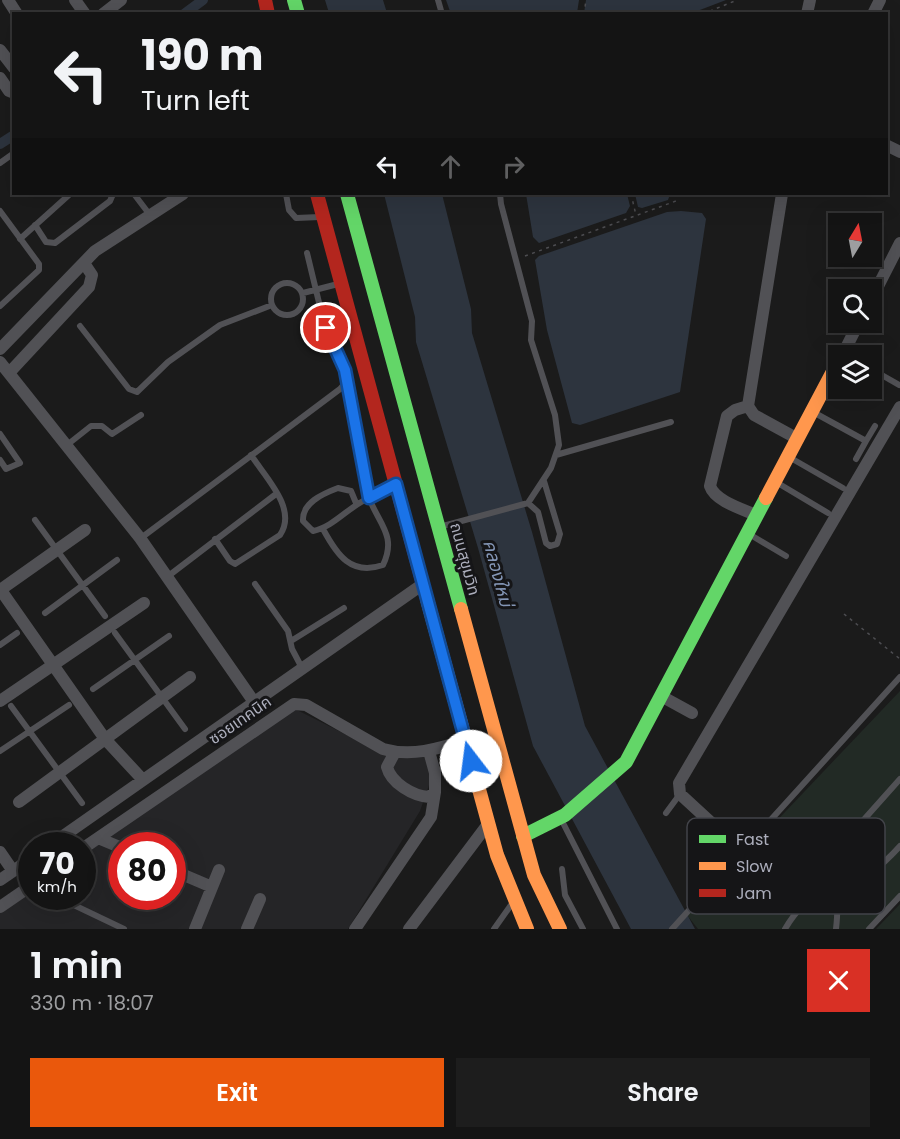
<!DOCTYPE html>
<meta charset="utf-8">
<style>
:root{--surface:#141414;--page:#1d1d1d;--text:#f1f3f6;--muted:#9d9ea0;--line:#333334;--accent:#ea580c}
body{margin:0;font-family:Poppins,"Noto Sans Thai",sans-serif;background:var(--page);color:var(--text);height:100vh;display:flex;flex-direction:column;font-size:22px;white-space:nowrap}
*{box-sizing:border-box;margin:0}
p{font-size:20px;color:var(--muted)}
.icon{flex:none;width:33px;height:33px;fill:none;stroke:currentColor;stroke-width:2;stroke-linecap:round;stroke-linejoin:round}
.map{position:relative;height:929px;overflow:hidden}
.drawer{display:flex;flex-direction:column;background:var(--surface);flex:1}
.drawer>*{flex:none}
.top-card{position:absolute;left:12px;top:12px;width:876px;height:183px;border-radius:0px;box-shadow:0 6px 24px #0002,0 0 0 2px var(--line);background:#141414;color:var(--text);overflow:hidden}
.needle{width:39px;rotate:10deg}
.fabs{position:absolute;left:828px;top:213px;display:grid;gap:12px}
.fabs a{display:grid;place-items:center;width:54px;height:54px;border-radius:0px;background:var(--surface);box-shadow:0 6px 24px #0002,0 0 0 2px var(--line);font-size:30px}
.speed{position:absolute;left:18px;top:832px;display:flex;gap:12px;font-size:30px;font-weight:700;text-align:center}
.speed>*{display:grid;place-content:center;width:78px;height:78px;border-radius:50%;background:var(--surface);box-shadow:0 6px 24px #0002,0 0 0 2px var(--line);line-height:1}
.speed small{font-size:15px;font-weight:400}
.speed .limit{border:9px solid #d22;background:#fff;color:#111}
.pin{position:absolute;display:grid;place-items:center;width:51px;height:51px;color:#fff;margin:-26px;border:3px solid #fff;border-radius:50%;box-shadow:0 2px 6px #0007}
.me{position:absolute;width:66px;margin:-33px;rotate:345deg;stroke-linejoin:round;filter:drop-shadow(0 0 4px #0008)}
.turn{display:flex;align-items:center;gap:21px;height:126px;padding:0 30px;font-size:27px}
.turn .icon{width:78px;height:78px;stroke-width:2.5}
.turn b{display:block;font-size:42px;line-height:51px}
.lanes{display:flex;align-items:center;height:57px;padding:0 30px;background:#0003;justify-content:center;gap:30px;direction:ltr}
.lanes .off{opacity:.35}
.round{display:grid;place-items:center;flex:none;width:63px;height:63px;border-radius:0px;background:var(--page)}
.summary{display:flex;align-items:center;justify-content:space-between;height:102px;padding:0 30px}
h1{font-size:36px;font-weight:600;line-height:45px}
.cta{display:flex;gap:12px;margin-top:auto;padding:12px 30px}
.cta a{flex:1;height:69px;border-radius:0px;background:var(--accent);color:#fff;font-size:24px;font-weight:600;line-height:69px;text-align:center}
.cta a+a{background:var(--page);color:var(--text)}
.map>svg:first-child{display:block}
.built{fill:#252527;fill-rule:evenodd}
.green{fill:#222a25}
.water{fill:#2d343e}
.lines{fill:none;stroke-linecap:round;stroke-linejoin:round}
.canal{stroke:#2d343e;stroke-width:10}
.path{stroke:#4c4c50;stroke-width:1.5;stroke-dasharray:3 4.5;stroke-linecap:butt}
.lane{stroke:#515155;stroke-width:6}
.street{stroke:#515155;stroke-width:12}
.fast{stroke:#63d668;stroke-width:14}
.slow{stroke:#ff974d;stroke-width:14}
.jam{stroke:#b3261e;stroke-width:14}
.route-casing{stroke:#114b97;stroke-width:15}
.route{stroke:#1a73e8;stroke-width:10}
.labels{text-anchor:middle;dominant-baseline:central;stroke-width:6;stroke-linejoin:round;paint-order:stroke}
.street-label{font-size:16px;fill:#acaebc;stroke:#151517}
.water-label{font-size:18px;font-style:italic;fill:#8496b6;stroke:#151517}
.key{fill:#151517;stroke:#424349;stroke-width:1.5}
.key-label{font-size:16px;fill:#acaebc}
</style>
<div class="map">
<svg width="900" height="929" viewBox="0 0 900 929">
<rect width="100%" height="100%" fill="#1b1b1b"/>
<!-- built -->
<path class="built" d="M293 708 387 755H425L432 777 420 811 348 929H0V912L31 890 32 897H82L83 855ZM122 846H172V897H122Z"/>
<!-- green -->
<path class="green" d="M900 691V900L873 929H698L687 915Z
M900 904V929H876Z"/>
<!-- water -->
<path class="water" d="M325 0H383L387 13H329Z
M446 0H579L577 13 451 14Z
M586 0H726L692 13H584Z
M384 194H442L471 309 472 333 532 532 585 726 695 929H631L533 746 478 548 416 342 415 317Z
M526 194H627L630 206 626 213 539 243 533 237Z
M635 194H670L668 200 642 208 638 207Z
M681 211 702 213 706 219 680 392 580 425 572 423 547 330 535 260 539 256 667 212Z"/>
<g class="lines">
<!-- canal -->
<path class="canal" d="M184 14 203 0
M0 144 14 135"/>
<!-- path -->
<path class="path" d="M584 14 586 0
M703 14 737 0
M631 194 636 215
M525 256 676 201 674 194
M844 614 900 659"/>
<!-- lane -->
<path class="lane" d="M438 0 442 14
M0 163 14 153
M134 194 150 215
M286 194 289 210 296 218 320 217
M500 194 501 204 532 321 531 340 555 415 559 445 551 468 528 503
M0 211 39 264V270L0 306
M35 225 46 242 55 243 110 201 113 194
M20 239 70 194
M271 299a16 16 0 1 1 32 0a16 16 0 1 1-32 0Z
M303 293 338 284
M80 326 129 389 137 392 168 362 220 325 272 305
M846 349 857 356
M872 363 873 370 899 385
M347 381 369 498C349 506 334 527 313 531L303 521C302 503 322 494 338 488L351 491 356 503
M813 412 866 441 856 459
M0 434 20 463 6 469 0 460
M866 441 875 426
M67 445 91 426H102L112 434 141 415
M556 455 671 422
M789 457 843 488
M776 482 828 513
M35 520 105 616
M443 526 528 503 538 512 546 543 550 546 557 544 560 534 544 481
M323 529C337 555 351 576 383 565 397 536 379 524 369 498L393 485
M749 534 786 556
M141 538 340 389 347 381 336 346 323 319 307 253
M215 539 230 561 235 564 280 535C298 509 265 477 251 455
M167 577 276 494
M255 584 288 631 292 649 302 668
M45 613 117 560
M115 633 185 729
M291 641 344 608
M0 645 17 633
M93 689 169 636
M11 706 82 803
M0 751 69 705
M666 813 680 794
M560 817 617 929
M753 842 758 853C781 864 818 875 833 896 839 905 837 919 836 929
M562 869 565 895 583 929
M811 879 900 779
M57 897 124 929
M494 929 511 905
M672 929 900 677
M785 929C802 900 806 908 833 897 855 889 885 863 900 846
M869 929 900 896"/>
<!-- street -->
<path class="street" d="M8 0 17 14
M75 0 85 14
M103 14 121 0
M807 14 810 0
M873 14 880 0
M0 50 14 68
M0 78 9 91 14 93
M886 145 900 152
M782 194 748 406 754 415 798 439
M872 298 900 243
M0 349 95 251 183 194
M842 356 859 322
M0 362 140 538 254 702
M9 373 89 287 92 275 84 263
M748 406 735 410 727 416 710 486C715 501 742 509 756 515
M0 589 105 739 143 780
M0 590 85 530
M661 696 692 713
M0 701 144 603
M395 752 387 767C391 783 413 796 429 797L435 792V773L429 751
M19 802 190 677
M98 838 122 848
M49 846 423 584
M82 849 294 704 306 705 383 749C411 757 438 749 466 740
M0 852 13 871
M743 852 680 794 679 783 900 407
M172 870 212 887
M0 880 32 858
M0 907 32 885
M195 929 219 870
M247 929 260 899
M355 929 431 817 435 792
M409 929 488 824"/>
<!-- fast -->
<path class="fast" d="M294 0 298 14
M347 194 461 609
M523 836 565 815 626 762 766 498"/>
<!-- slow -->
<path class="slow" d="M766 498 838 362
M427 599 497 855 527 929
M461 609 534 875 560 929"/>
<!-- jam -->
<path class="jam" d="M265 0 268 14
M317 194 427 599"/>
</g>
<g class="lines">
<!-- route casing -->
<g class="route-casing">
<path id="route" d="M326 328 345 370 369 498 396 484 471 761"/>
</g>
<!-- route -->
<use href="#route" class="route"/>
</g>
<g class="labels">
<!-- street labels -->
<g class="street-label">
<text transform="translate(465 559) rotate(75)">ถนนสุขุมวิท</text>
<text transform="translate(240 720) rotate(-35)">ซอยเทคนิค</text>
</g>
<!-- water labels -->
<g class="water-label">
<text transform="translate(498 573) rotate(75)">คลองใหม่</text>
</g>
</g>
<!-- legend -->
<rect x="687" y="818" width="198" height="96" rx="9" class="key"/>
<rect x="699" y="835" width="27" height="8" fill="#63d668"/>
<rect x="699" y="862" width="27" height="8" fill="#ff974d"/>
<rect x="699" y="889" width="27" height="8" fill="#b3261e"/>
<g class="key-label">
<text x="736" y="845">Fast</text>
<text x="736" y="872">Slow</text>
<text x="736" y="899">Jam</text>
</g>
</svg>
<div class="fabs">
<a><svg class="needle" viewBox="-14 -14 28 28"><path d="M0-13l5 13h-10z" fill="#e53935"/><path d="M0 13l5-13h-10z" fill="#9d9ea0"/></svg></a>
<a><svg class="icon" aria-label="search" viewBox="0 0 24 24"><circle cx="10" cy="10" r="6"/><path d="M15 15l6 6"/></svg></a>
<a><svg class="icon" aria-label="layers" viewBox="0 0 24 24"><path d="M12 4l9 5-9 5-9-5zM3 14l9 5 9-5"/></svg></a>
</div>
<div class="speed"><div>70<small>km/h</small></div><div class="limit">80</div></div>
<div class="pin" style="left:326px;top:328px;background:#d93025"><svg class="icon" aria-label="arrive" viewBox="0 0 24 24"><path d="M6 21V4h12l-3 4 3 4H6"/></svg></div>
<svg class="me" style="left:471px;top:761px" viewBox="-20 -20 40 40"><circle r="19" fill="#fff"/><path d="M0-13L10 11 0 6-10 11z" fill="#1a73e8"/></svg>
<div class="top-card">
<div class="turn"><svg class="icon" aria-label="left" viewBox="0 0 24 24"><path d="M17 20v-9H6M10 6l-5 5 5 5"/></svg><div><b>190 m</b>Turn left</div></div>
<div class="lanes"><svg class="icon" aria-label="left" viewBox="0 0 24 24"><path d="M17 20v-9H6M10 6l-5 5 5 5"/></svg><svg class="icon off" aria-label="ahead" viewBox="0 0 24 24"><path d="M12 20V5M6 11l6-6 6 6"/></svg><svg class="icon off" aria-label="right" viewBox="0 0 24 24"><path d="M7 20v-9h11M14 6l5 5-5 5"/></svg></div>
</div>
</div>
<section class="drawer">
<div class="summary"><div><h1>1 min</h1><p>330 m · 18:07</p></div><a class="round" style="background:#d93025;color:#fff"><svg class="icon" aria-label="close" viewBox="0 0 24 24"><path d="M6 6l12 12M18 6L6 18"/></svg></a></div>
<div class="cta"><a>Exit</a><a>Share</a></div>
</section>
